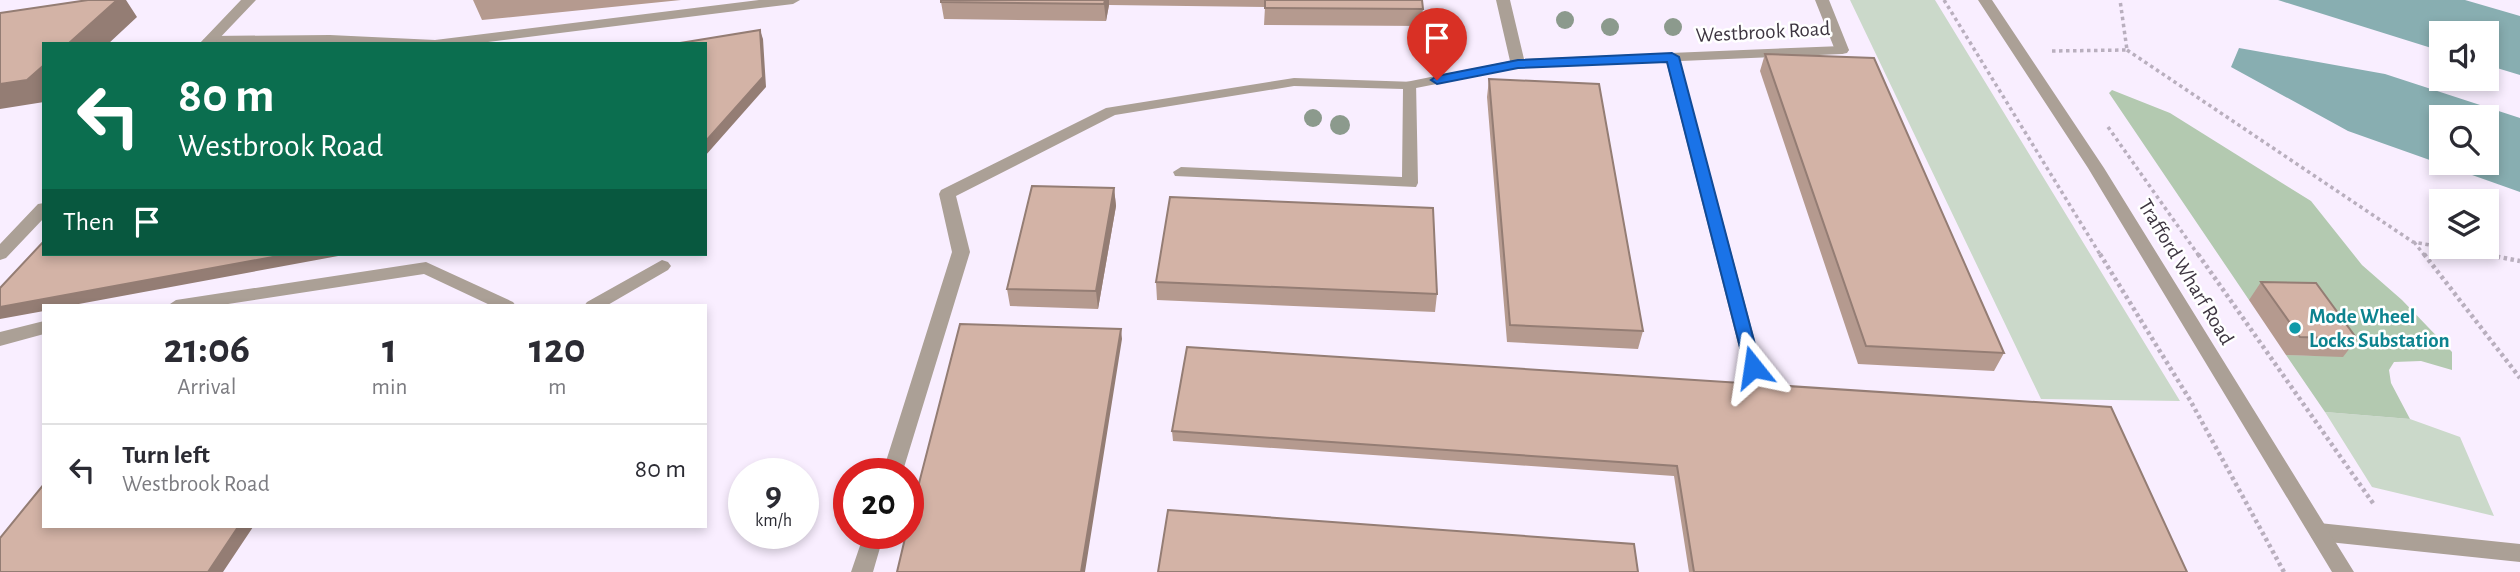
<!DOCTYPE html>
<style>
:root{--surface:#fff;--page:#f7f7f7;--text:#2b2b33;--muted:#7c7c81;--line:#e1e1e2}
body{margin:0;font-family:"Alegreya Sans",sans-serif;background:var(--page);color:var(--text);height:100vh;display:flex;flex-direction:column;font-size:26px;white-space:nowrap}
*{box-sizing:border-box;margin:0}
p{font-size:23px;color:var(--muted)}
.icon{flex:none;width:38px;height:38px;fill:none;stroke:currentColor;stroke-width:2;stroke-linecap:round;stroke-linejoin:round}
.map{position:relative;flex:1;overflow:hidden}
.details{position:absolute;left:42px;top:304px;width:665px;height:224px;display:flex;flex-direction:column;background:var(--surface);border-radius:0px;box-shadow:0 4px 10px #0003}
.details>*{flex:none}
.banner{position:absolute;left:42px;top:42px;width:665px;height:214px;border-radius:0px;box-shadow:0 4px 10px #0003;background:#0b6e4f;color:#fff;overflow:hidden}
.controls{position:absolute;left:2429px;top:21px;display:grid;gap:14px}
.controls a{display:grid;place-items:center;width:70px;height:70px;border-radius:0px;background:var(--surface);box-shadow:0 4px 10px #0003;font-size:35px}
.speed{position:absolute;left:728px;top:458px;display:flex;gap:14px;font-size:35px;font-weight:700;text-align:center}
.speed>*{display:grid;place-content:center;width:91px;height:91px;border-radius:50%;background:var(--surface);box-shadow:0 4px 10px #0003;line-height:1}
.speed small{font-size:18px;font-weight:400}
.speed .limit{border:10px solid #d22;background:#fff;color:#111}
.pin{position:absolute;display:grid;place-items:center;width:60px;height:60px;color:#fff;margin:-72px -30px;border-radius:50% 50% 50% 0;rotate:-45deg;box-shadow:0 0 7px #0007}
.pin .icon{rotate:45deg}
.me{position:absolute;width:77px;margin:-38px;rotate:345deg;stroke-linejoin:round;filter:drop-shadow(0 0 5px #0008)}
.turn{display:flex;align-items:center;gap:24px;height:147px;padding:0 21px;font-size:32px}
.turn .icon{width:91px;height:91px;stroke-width:2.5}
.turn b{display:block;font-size:49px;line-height:60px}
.then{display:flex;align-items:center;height:66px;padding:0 21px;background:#0003;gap:14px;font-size:26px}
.eta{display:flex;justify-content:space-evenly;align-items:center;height:119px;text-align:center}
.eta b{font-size:42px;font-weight:700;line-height:49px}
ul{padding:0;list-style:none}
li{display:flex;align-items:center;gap:21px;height:91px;padding:0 21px;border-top:2px solid var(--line)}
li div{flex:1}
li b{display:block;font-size:26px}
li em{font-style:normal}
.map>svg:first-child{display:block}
.green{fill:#cbd9ca}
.forest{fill:#b3c9b0}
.water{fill:#88aeb1;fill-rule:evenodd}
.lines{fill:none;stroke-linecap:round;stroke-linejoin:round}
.path-far1{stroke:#b9afbe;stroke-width:3.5;stroke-dasharray:3.5 3.5;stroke-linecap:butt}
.path{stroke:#b9afbe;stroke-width:4.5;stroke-dasharray:3.5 3.5;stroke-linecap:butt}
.service{fill:#aba096;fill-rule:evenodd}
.minor{fill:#aba096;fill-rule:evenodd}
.tertiary{fill:#aba096;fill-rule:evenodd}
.tree{fill:#8c9a8d}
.wall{fill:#b59a8f}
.shaded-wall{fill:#947d74}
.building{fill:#d3b3a6;stroke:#947d74;stroke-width:2}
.route{fill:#1a73e8;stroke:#114b97;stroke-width:2}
.culture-dot{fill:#0f9aa8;stroke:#fff;stroke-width:2.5}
.labels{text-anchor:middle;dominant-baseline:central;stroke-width:5;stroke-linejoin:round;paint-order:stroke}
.street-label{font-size:21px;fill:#3e3641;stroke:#fff}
.culture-label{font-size:21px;font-weight:bold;fill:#0d838f;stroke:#fff;text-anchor:start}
</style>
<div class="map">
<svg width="2520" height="572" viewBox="0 0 2520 572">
<rect width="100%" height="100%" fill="#f9eeff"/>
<!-- green -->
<path class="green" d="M1850 0H1935L2180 401 2041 399Z
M2325 412 2410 419 2460 437 2494 516 2372 487Z"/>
<!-- forest -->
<path class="forest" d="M2112 90 2170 113 2311 201 2362 265 2402 300 2452 352V370L2421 361 2394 362 2389 370 2391 383 2410 419 2325 412 2286 355 2343 356 2303 301 2249 300 2109 93Z"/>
<!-- water -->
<path class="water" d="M2278 0H2465L2520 16V75L2487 65V33H2441V51Z
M2239 48 2385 74 2520 118V192L2348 131 2231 67ZM2441 117H2487V163H2441Z"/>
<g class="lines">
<!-- path-far1 -->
<path class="path-far1" d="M1944 0 2101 256
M2127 50 2413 242 2441 247
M2052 51 2127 50 2120 0
M2108 127 2199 256
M2414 242 2425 256
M2442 247 2493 256"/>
<!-- path -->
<path class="path" d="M2100 254 2190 400 2284 572
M2198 254 2375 506
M2424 254 2520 378
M2483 254 2520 261"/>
<!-- service -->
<path class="service" d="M759 0H800L793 4 472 44H208L203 40 210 36 330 35 435 40Z
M1815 0H1829L1849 50 1847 53 1842 54 1835 50Z
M1672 53 1679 57 1762 367 1760 372H1746L1744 367 1665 57Z
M1294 78 1416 82 1418 183 1416 187 1175 176 1173 172 1181 167 1402 177 1403 89 1294 86 1115 115 956 196 970 252 902 474H882L952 252 939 194 941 190 1106 108Z
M662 260 668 262 671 266 668 270 606 306H584L587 302Z
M426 262 513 302 516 306H492L424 274 215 306H167L176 300Z
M44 321V334L0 346V332Z
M2319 523 2520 544V562L2319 541 2312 538 2309 532 2312 526Z
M864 534H884L873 572H851Z"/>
<!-- minor -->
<path class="minor" d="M1496 0H1510L1524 59 1842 46 1849 50 1842 54 1518 68 1411 89 1406 88V82L1510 61Z"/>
<!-- tertiary -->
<path class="tertiary" d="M241 0H256L214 44H199Z
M1978 0H1992L2104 168 2354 572H2332L2088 168Z
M44 203V218L6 258 0 260V244L38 204Z"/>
</g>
<!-- trees -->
<g class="tree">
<circle cx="1565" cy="20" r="9"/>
<circle cx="1610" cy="27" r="9"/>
<circle cx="1673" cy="27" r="9"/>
<circle cx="1313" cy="118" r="9"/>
<circle cx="1340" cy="125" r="10"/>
</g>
<!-- wall -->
<path class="wall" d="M473 0H681L482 20Z
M941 0H1422L1423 9 1421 26 1264 25 1265 7 1109 5 1106 21 944 19 941 2Z
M1765 54 2004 353 1994 371 1858 364 1760 71Z
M1489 79 1643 331 1638 349 1507 342 1487 97Z
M1114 188 1116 206 1098 309 1010 306 1007 289Z
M1156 282 1437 294 1435 312 1157 300Z
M2261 282 2357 339 2343 357 2286 355 2249 300Z
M1187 347 2187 572H1689L1674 476 1173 441 1172 431Z"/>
<!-- shaded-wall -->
<path class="shaded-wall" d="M117 0H126L137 17 108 44H68Z
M1105 0H1109V5L1106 21 1104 4Z
M760 30 763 39 766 87 705 156V142Z
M44 65V102L0 109V84Z
M1114 188 1116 206 1098 309 1096 291Z
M289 254H349L68 306H44V311L0 319V307Z
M1121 329 1122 339 1085 572H1081Z
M238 527H253L223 572H208Z"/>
<!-- building -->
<path class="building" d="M88 0H117L68 44H44V65L27 80 0 84V13Z
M941 0H1105L1104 4 941 2Z
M1265 0H1422L1423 9 1265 8Z
M760 30 763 77 705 142V44H674Z
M1765 54 1874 58 2004 353 1866 346Z
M1489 79 1599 84 1643 331 1510 325Z
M1032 186 1114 188 1096 291 1007 289Z
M1170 197 1433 208 1437 294 1156 282Z
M44 241V254H289L0 307V288Z
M2261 282 2316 283 2357 339 2300 337Z
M960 324 1121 329 1081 572H897L906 534H908V526Z
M1187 347 2111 407 2187 572H1694L1677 466 1172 431Z
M44 484V527H238L208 572H0V538Z
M1168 510 1634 544 1638 572H1158Z"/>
<!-- route -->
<path class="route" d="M1672 53 1679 57 1761 367 1753 374 1745 367 1667 62 1518 68 1437 84 1431 80 1437 76 1518 60Z"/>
<!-- markers -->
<circle class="culture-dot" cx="2295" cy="328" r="7"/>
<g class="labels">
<!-- street labels -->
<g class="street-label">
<text transform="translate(1763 32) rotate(-3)">Westbrook Road</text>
<text transform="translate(2186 272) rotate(59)">Trafford Wharf Road</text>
</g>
<!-- culture labels -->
<g class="culture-label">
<text x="2309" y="316">Mode Wheel<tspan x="2309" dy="24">Locks Substation</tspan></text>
</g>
</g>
</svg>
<div class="controls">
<a><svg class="icon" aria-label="sound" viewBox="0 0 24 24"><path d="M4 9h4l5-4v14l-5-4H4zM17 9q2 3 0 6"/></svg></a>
<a><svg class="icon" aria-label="search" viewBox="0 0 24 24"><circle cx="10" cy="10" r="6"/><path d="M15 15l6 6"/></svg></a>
<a><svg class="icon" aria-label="layers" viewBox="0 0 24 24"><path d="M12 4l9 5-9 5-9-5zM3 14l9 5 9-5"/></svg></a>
</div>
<div class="speed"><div>9<small>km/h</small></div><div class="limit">20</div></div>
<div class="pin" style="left:1437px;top:80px;background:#d93025"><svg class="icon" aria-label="arrive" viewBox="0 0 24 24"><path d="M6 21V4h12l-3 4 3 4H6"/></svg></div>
<svg class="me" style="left:1753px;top:367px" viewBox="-20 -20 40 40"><path d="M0-17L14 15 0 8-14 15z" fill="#1a73e8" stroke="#fff" stroke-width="4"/></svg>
<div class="banner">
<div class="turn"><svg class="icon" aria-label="left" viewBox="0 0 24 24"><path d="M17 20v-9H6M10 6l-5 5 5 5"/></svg><div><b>80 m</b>Westbrook Road</div></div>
<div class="then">Then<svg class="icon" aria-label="arrive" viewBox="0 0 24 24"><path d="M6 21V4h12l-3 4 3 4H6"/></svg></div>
</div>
<section class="details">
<div class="eta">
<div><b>21:06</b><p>Arrival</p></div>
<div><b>1</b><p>min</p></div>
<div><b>120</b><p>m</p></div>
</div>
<ul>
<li><svg class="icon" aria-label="left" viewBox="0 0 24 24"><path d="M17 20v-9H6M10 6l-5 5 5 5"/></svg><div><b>Turn left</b><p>Westbrook Road</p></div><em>80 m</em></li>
</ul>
</section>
</div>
